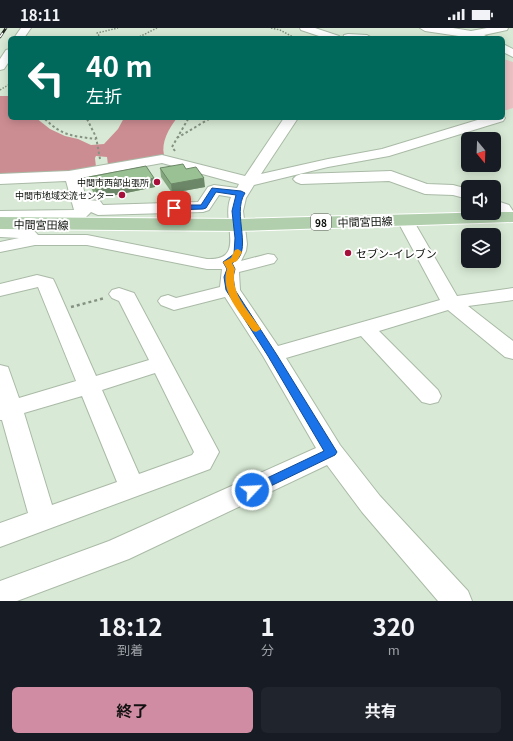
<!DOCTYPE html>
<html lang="ja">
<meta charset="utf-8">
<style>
:root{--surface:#171b24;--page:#20242c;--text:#f1f3f6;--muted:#9ea1a6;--accent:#d08ca2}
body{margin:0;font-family:Georgia,"Noto Sans JP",serif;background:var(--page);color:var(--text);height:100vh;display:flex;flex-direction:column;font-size:15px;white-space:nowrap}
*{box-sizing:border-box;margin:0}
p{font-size:13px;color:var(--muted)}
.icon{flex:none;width:22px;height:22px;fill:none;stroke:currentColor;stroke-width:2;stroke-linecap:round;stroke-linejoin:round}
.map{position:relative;height:573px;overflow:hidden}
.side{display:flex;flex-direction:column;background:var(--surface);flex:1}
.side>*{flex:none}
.guide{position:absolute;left:8px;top:8px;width:497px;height:84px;border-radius:6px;box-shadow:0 2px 10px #0003;background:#00695c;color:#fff;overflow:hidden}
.needle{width:26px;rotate:161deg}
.fabs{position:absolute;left:461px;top:104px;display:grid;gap:8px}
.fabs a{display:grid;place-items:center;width:40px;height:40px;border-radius:6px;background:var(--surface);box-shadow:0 2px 10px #0003;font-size:20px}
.pin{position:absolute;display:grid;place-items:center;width:34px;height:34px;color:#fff;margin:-17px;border-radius:8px;box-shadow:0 2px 6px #0006}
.me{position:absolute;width:44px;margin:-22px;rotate:65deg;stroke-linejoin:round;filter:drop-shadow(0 0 3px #0008)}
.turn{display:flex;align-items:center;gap:14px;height:84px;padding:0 12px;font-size:18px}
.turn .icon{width:52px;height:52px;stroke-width:2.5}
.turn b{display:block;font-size:28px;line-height:34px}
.eta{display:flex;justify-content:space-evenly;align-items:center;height:68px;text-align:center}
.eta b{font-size:24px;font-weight:700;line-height:28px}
.action{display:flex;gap:8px;margin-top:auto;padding:8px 12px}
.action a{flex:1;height:46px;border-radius:6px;background:var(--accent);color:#111;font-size:16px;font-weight:700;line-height:46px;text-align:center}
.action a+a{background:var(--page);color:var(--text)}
.status{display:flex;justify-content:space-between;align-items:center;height:28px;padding:0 20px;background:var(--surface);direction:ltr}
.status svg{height:11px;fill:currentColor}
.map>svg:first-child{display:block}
.green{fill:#edc2c5}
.water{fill:#cc8d92}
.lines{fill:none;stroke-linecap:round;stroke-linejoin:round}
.minor-casing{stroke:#a9baa6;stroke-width:2}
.major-casing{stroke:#fff;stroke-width:2}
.path-far2{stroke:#859283;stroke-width:1.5;stroke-dasharray:1.5 1.5;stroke-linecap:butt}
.path-far1{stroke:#859283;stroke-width:2;stroke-dasharray:2.5 2.5;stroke-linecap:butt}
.path{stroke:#859283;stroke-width:2.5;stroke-dasharray:3 3;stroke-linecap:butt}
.minor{fill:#fff;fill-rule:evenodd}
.major{fill:#b1cfad;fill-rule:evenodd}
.rail-casing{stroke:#1f261e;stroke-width:2.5}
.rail{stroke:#fff;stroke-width:1.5;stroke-dasharray:5;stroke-linecap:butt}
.wall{fill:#84a67e}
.shaded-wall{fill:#6c8767}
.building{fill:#9ac193;stroke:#6c8767}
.route{fill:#1a73e8;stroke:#114b97}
.slow{fill:#f59e0b}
.poi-dot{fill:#a70f3b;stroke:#fff;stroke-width:1.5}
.labels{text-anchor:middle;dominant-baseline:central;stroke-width:4;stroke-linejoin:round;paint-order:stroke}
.far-poi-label{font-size:9px;fill:#080e07;stroke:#fff;text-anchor:end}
.shield{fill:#fff;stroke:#525651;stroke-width:1}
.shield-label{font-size:10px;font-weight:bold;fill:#080e07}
.street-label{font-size:11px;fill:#080e07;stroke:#fff}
.poi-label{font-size:11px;fill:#080e07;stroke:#fff;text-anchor:start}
</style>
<div class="status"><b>18:11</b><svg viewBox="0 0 49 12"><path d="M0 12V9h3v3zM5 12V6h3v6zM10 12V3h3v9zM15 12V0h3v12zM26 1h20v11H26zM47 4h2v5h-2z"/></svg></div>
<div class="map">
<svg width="513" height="573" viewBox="0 0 513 573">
<rect width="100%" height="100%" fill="#d8ead5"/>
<!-- green -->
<path class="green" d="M503 31 513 34V80L503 83Z"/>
<!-- water -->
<path class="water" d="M0 68H10V90H36L50 101 65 108 78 111 91 117 104 116 118 101 124 90H177C169 100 161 114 164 127L114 137H108L107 129 96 128 95 130 96 139 89 142 0 148Z"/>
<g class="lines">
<!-- minor casing -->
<g class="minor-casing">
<path id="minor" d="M21 0H31L24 10H14Z
M300 0H315L339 8 340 10H325L301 2Z
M420 0H453L471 3 487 0H508L507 2 484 7 490 10H472L425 3Z
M348 6 367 7 372 10H343L344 7Z
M503 16 513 21V29L503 24Z
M10 21V32L4 41 0 42V31L6 22Z
M503 88 505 90 503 93 389 128 328 139 254 157 246 170 243 183 247 216 246 223 241 233 268 226 274 227 277 231 274 235 239 244 240 262 278 318 440 272 397 192 399 188 405 187 411 188 413 192 457 268 513 260V272L468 278 513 313V331L505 329 448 282 379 303 438 362 441 368 438 374 430 376 422 374 361 308 286 330 340 417 380 468 468 563 472 573H438L362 484 327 437 129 531 17 573H0V553L109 513 316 420 263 328 225 269 174 282 161 277 158 273 161 269 168 267 176 270 220 259 222 241H207L87 217H35L0 224V214L19 210 0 209V199C11 199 31 196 38 207H87L207 231C248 233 220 193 231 169L219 167 209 182 203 184 98 187 91 184 83 192 77 193H0V183L74 182 66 153 0 156V146L69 143 162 127 245 148 284 90H298L261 146 328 131 382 121 484 90H503ZM162 135 239 156 237 160 214 157 208 159 198 174 103 177 100 173 87 172 80 150Z
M391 143 427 156 453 157 468 161V171L453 167 425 166 389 153 301 156 296 154 293 151 296 148 301 146Z
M494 172 509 177 513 183V193H502L497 183 494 182Z
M37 247 53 251 55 255 96 348 149 332 119 273 112 270 109 266 112 262 119 260 134 265 219 424 210 441 0 519V495L28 485 2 392H0V337L8 339 19 370 76 353 38 259 0 268V256ZM155 345 194 424 192 427 139 446 102 362ZM82 368 117 454 52 477 24 385Z"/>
</g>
<!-- major casing -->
<g class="major-casing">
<path id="major" d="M494 184H513V194L238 203 0 201V189L238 191Z"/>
</g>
<!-- path-far2 -->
<path class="path-far2" d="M271 0 280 2 295 10
M101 10 97 5 118 0
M137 10 157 0
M0 62 10 56
M44 90 46 92
M87 90 88 92
M188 92 189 90
M208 92 211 90"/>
<!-- path-far1 -->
<path class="path-far1" d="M45 91C62 108 73 108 96 111
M87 91 96 109 100 131
M177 110 209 91
M175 123 172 119 188 91"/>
<!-- path -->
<path class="path" d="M71 279 105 270"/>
<!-- minor -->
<use href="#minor" class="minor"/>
<!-- major -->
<use href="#major" class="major"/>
<!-- rail casing -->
<g class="rail-casing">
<path id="rail" d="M0 9 6 0"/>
</g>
<!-- rail -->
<use href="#rail" class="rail"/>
</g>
<!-- wall -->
<path class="wall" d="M160 140 186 141 205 159 172 165 161 149Z
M89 149 154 150 155 159 97 171 90 158Z"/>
<!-- shaded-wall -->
<path class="shaded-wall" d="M154 150 155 159 97 171 96 162Z
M204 150 205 159 172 165 171 156Z"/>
<!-- building -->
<path class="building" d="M183 136 186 141 196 139 204 150 171 156 160 140Z
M146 138 154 150 96 162 89 149Z"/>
<!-- route -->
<path class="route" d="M212 160 241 163 245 165C231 186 255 225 232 235L235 241 233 249 235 262 277 327 337 424 335 427 252 467 248 465 246 462 248 459 324 423 268 328 226 262 224 249 227 241 223 234 234 226 235 210 232 183 236 167 216 164 206 180 203 181 174 182 170 180 174 177H201Z"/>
<!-- slow -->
<path class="slow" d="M238 221 242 224 237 233 232 235 235 241C229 264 248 283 261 301L256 304 253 303C240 285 220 264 227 241L223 234 231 230 235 222Z"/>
<!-- markers -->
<g class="poi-dot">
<circle cx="157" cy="154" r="4"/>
<circle cx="122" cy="167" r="4"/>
<circle cx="348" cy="225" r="4"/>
</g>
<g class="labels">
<!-- far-poi labels -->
<g class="far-poi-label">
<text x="149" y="154">中間市西部出張所</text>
<text x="114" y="167">中間市地域交流センター</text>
</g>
<!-- shield labels -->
<rect class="shield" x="311" y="186" width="20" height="16" rx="3"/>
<g class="shield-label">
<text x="321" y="194">98</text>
</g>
<!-- street labels -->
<g class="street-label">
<text transform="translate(365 193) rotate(-2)">中間宮田線</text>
<text transform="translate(41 196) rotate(1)">中間宮田線</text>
</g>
<!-- poi labels -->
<g class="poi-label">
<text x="356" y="225">セブン-イレブン</text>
</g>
</g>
</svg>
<div class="fabs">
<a><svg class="needle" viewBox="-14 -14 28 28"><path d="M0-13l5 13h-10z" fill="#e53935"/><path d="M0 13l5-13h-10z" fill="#9ea1a6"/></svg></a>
<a><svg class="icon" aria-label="sound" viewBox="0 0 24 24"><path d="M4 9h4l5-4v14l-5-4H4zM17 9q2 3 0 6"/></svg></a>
<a><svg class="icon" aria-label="layers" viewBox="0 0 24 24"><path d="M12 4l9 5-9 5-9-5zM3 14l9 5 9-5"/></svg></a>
</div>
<div class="pin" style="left:174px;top:180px;background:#d93025"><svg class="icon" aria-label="arrive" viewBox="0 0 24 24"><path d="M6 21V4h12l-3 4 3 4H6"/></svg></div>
<svg class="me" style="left:252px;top:462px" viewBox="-20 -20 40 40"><circle r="17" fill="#1a73e8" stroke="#fff" stroke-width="3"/><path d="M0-11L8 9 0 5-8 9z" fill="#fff"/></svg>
<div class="guide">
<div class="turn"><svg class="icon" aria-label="left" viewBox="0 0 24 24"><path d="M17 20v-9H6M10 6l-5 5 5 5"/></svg><div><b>40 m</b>左折</div></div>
</div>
</div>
<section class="side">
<div class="eta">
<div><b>18:12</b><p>到着</p></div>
<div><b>1</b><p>分</p></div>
<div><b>320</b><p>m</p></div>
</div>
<div class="action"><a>終了</a><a>共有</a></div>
</section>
